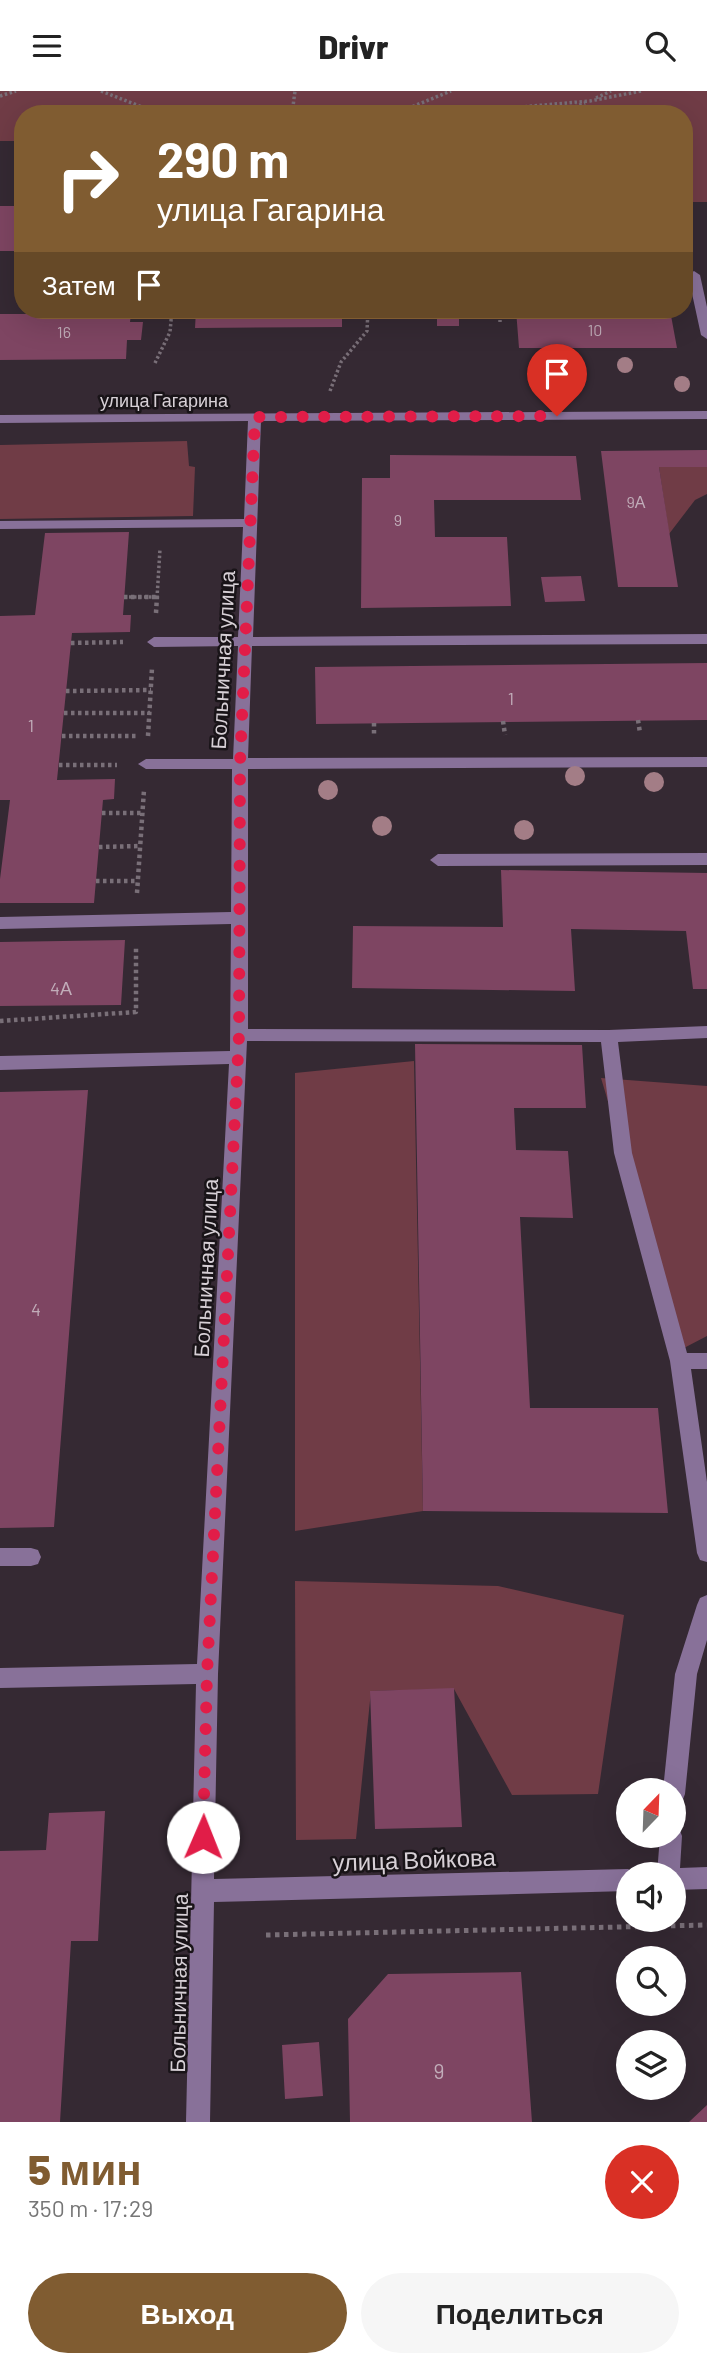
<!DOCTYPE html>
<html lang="ru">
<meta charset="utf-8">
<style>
:root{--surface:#fff;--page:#f6f6f6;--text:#222;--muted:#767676;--accent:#805c31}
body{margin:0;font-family:Barlow,sans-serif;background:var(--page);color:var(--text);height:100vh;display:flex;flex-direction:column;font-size:26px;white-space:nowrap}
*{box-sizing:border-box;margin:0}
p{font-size:23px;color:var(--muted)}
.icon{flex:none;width:38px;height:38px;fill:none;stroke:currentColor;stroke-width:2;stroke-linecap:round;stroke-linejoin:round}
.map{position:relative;height:2031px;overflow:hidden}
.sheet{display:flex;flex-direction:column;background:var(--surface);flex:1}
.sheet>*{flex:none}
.guide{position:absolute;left:14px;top:14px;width:679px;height:214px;border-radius:28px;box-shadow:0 7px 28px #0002;background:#805c31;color:#fff;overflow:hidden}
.needle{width:46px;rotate:23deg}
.buttons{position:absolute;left:616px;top:1687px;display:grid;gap:14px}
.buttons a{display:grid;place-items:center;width:70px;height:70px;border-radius:50%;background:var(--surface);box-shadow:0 7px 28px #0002;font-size:35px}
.pin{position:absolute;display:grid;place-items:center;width:60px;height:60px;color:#fff;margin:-72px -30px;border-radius:50% 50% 50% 0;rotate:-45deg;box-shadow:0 0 7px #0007}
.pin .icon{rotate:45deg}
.me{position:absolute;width:77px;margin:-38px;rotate:1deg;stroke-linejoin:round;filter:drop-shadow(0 0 5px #0008)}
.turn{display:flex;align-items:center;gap:24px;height:147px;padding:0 28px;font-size:32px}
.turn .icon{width:91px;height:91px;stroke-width:2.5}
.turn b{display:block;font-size:49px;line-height:60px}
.then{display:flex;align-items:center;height:66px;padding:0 28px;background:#0003;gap:14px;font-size:26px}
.round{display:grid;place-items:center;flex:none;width:74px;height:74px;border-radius:37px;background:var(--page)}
.overview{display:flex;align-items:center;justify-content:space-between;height:119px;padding:0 28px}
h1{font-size:42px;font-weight:800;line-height:52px;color:var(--accent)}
.button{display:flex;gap:14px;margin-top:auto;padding:14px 28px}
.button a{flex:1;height:80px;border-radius:42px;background:var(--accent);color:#fff;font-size:28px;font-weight:800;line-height:80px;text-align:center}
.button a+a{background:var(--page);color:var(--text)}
header{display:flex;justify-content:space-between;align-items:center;height:91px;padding:0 28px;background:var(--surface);font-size:32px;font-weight:800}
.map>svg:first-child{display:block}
.green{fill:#703c46}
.building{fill:#7e4562}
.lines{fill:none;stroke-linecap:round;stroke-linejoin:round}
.path-far2{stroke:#796f78;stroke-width:3.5;stroke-dasharray:2.5 2.5;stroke-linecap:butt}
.path-far1{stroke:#796f78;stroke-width:4.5;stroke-dasharray:3.5 3.5;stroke-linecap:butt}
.path{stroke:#796f78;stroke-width:5;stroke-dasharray:4.5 4.5;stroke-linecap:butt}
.minor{fill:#887199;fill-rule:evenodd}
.tree{fill:#a37d86}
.route{stroke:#e11d48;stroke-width:12;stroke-dasharray:0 21.6}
.labels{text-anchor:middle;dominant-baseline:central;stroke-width:5;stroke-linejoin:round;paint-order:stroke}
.far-number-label{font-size:16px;fill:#c1adb9}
.far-street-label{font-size:18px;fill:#d7d0d6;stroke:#191418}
.number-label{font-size:18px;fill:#c1adb9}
.street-label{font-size:21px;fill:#d7d0d6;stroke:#191418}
.near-number-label{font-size:21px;fill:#c1adb9}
.near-street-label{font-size:24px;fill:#d7d0d6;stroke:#191418}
</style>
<header><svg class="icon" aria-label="menu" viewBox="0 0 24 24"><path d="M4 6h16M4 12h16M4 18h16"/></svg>Drivr<svg class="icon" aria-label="search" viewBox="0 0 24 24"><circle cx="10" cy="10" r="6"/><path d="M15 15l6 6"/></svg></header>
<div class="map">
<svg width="707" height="2031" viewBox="0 0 707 2031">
<rect width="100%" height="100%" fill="#352933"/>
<!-- green -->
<path class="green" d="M0 0H707V111H684V23H23V50H0Z
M187 350 189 375 195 376 193 425 0 428V354Z
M659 376H707V403L695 409 669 443Z
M414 970 423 1420 295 1440V982Z
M601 987 707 995V1245L682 1258Z
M295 1490 498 1495 624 1524 598 1703 512 1704 454 1598 371 1600 356 1748 296 1749Z"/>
<!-- building -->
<path class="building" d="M0 115H23V160H0Z
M196 219H342V236L195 237Z
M410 219H488V228H459V235H437V228H410Z
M516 219H670L677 257H519Z
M0 223H131L130 231H143L141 249H127L126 268 0 269Z
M707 359V376H659L678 496H618L601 360Z
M390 364 576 365 581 409H434L435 446H507L511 515 361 517 362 387H390Z
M129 441 123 524H131L130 541 72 542 57 689 115 688 114 708 103 709 94 812H0V788L10 709H0V525L35 524 45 442Z
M581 485 585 510 545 511 541 486Z
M707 572V629L316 633 315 576Z
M501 779 707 782V898H693L686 840 571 838 575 900 352 897 353 835 503 836Z
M125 849 121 914 0 915V851Z
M415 953 582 954 586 1017H514L516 1059 568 1060 573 1127 520 1126 530 1317H658L668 1422 423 1420Z
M88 999 54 1436 0 1437V1001Z
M454 1597 462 1736 375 1738 370 1600Z
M105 1720 98 1850H71L60 2031H0V1760L46 1759 49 1722Z
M521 1881 532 2031H350L348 1928 388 1883Z
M319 1951 323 2005 285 2008 282 1954Z
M707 2014V2031H689Z"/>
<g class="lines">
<!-- path-far2 -->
<path class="path-far2" d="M101 0 160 23
M0 5 16 0
M596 7 611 0
M160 22 226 23
M292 23 295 0
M394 23 451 0
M440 23 590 10 641 0
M522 23 541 20 553 23
M556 23 585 12
M500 219V231
M155 272 170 241 172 219
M330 300 341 271 367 240 368 219
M124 506H157
M157 507 160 458"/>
<!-- path-far1 -->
<path class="path-far1" d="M124 506H157
M156 522 157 505
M71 552 123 551
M66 600 151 599
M64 622H150
M638 629 640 642
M503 630 505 644
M374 632V645
M62 645H138
M148 645 152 577
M59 674H117
M102 722H143
M99 756 141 755
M96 790H138
M137 802 144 699
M0 930 136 921V856"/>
<!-- path -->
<path class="path" d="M266 1844 707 1834"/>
<!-- minor -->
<path class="minor" d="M694 180 700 184 707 216V248L701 244 688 184Z
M707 320V328L261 330 253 546 707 543V553L252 555 248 667 707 666V676L248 678V938L609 939 707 935V947L618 951 632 1062 687 1262H707V1278H691L707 1391V1471L700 1469 697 1462 670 1270 614 1062 601 951 247 950 218 1583 214 1788 628 1778 637 1783H628V1800L214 1811 210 2031H186L196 1593 0 1597V1577L197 1573 229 973 0 979V965L230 960 231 833 0 838V826L231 821 232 678H146L138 673 146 668H233L238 555 154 556 147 551 154 546H238L243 436 0 438V430L244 428 248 330 0 332V324Z
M707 762V774L438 775 430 769 438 763Z
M0 1457H31L38 1459 41 1466 38 1473 31 1475H0Z
M707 1504V1549L697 1583 685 1703 682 1711 674 1714V1699H663L675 1583 697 1514 700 1507Z
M674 1735 679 1737 682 1745 680 1777 707 1776V1798L674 1799V1783H657L660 1745H674Z"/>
</g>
<!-- trees -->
<g class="tree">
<circle cx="566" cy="271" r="8"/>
<circle cx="625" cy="274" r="8"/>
<circle cx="682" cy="293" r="8"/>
<circle cx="575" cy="685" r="10"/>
<circle cx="654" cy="691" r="10"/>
<circle cx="328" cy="699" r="10"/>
<circle cx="382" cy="735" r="10"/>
<circle cx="524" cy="739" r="10"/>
</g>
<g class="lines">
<!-- route -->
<path class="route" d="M203 1746 207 1583 239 944 240 673 255 326 557 325"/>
</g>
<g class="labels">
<!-- far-number labels -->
<g class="far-number-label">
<text x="595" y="238">10</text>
<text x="64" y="240">16</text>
<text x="636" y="410">9А</text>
<text x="398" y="428">9</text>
</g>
<!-- far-street labels -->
<g class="far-street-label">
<text x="164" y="309">улица Гагарина</text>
</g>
<!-- number labels -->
<g class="number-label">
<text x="511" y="607">1</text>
<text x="31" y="634">1</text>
<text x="61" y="897">4А</text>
<text x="36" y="1218">4</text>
</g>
<!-- street labels -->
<g class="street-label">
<text transform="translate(222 569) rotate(-87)">Больничная улица</text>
<text transform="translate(205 1177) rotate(-87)">Больничная улица</text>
<text transform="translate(178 1892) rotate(-89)">Больничная улица</text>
</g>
<!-- near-number labels -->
<g class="near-number-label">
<text x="439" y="1979">9</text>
</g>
<!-- near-street labels -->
<g class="near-street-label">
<text transform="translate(414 1768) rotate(-2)">улица Войкова</text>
</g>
</g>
</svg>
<div class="buttons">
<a><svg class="needle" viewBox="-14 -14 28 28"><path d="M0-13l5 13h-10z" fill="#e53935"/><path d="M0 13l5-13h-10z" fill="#767676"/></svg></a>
<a><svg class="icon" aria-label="sound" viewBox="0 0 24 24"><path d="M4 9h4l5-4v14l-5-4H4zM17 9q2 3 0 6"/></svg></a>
<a><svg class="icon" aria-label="search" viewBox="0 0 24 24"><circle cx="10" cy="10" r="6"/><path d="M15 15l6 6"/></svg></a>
<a><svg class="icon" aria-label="layers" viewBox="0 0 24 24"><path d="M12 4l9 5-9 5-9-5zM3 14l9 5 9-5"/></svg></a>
</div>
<div class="pin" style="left:557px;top:325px;background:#d93025"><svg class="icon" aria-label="arrive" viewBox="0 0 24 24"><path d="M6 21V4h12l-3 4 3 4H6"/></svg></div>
<svg class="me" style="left:203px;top:1746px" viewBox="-20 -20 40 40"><circle r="19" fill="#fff"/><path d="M0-13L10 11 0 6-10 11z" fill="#e11d48"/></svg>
<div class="guide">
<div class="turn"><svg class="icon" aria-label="right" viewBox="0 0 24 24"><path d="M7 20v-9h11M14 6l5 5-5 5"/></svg><div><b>290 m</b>улица Гагарина</div></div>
<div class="then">Затем<svg class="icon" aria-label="arrive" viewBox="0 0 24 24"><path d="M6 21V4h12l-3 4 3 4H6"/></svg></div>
</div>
</div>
<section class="sheet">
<div class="overview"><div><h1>5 мин</h1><p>350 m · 17:29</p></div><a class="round" style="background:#d93025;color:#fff"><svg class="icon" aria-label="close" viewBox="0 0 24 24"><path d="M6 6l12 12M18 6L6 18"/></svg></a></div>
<div class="button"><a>Выход</a><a>Поделиться</a></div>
</section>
